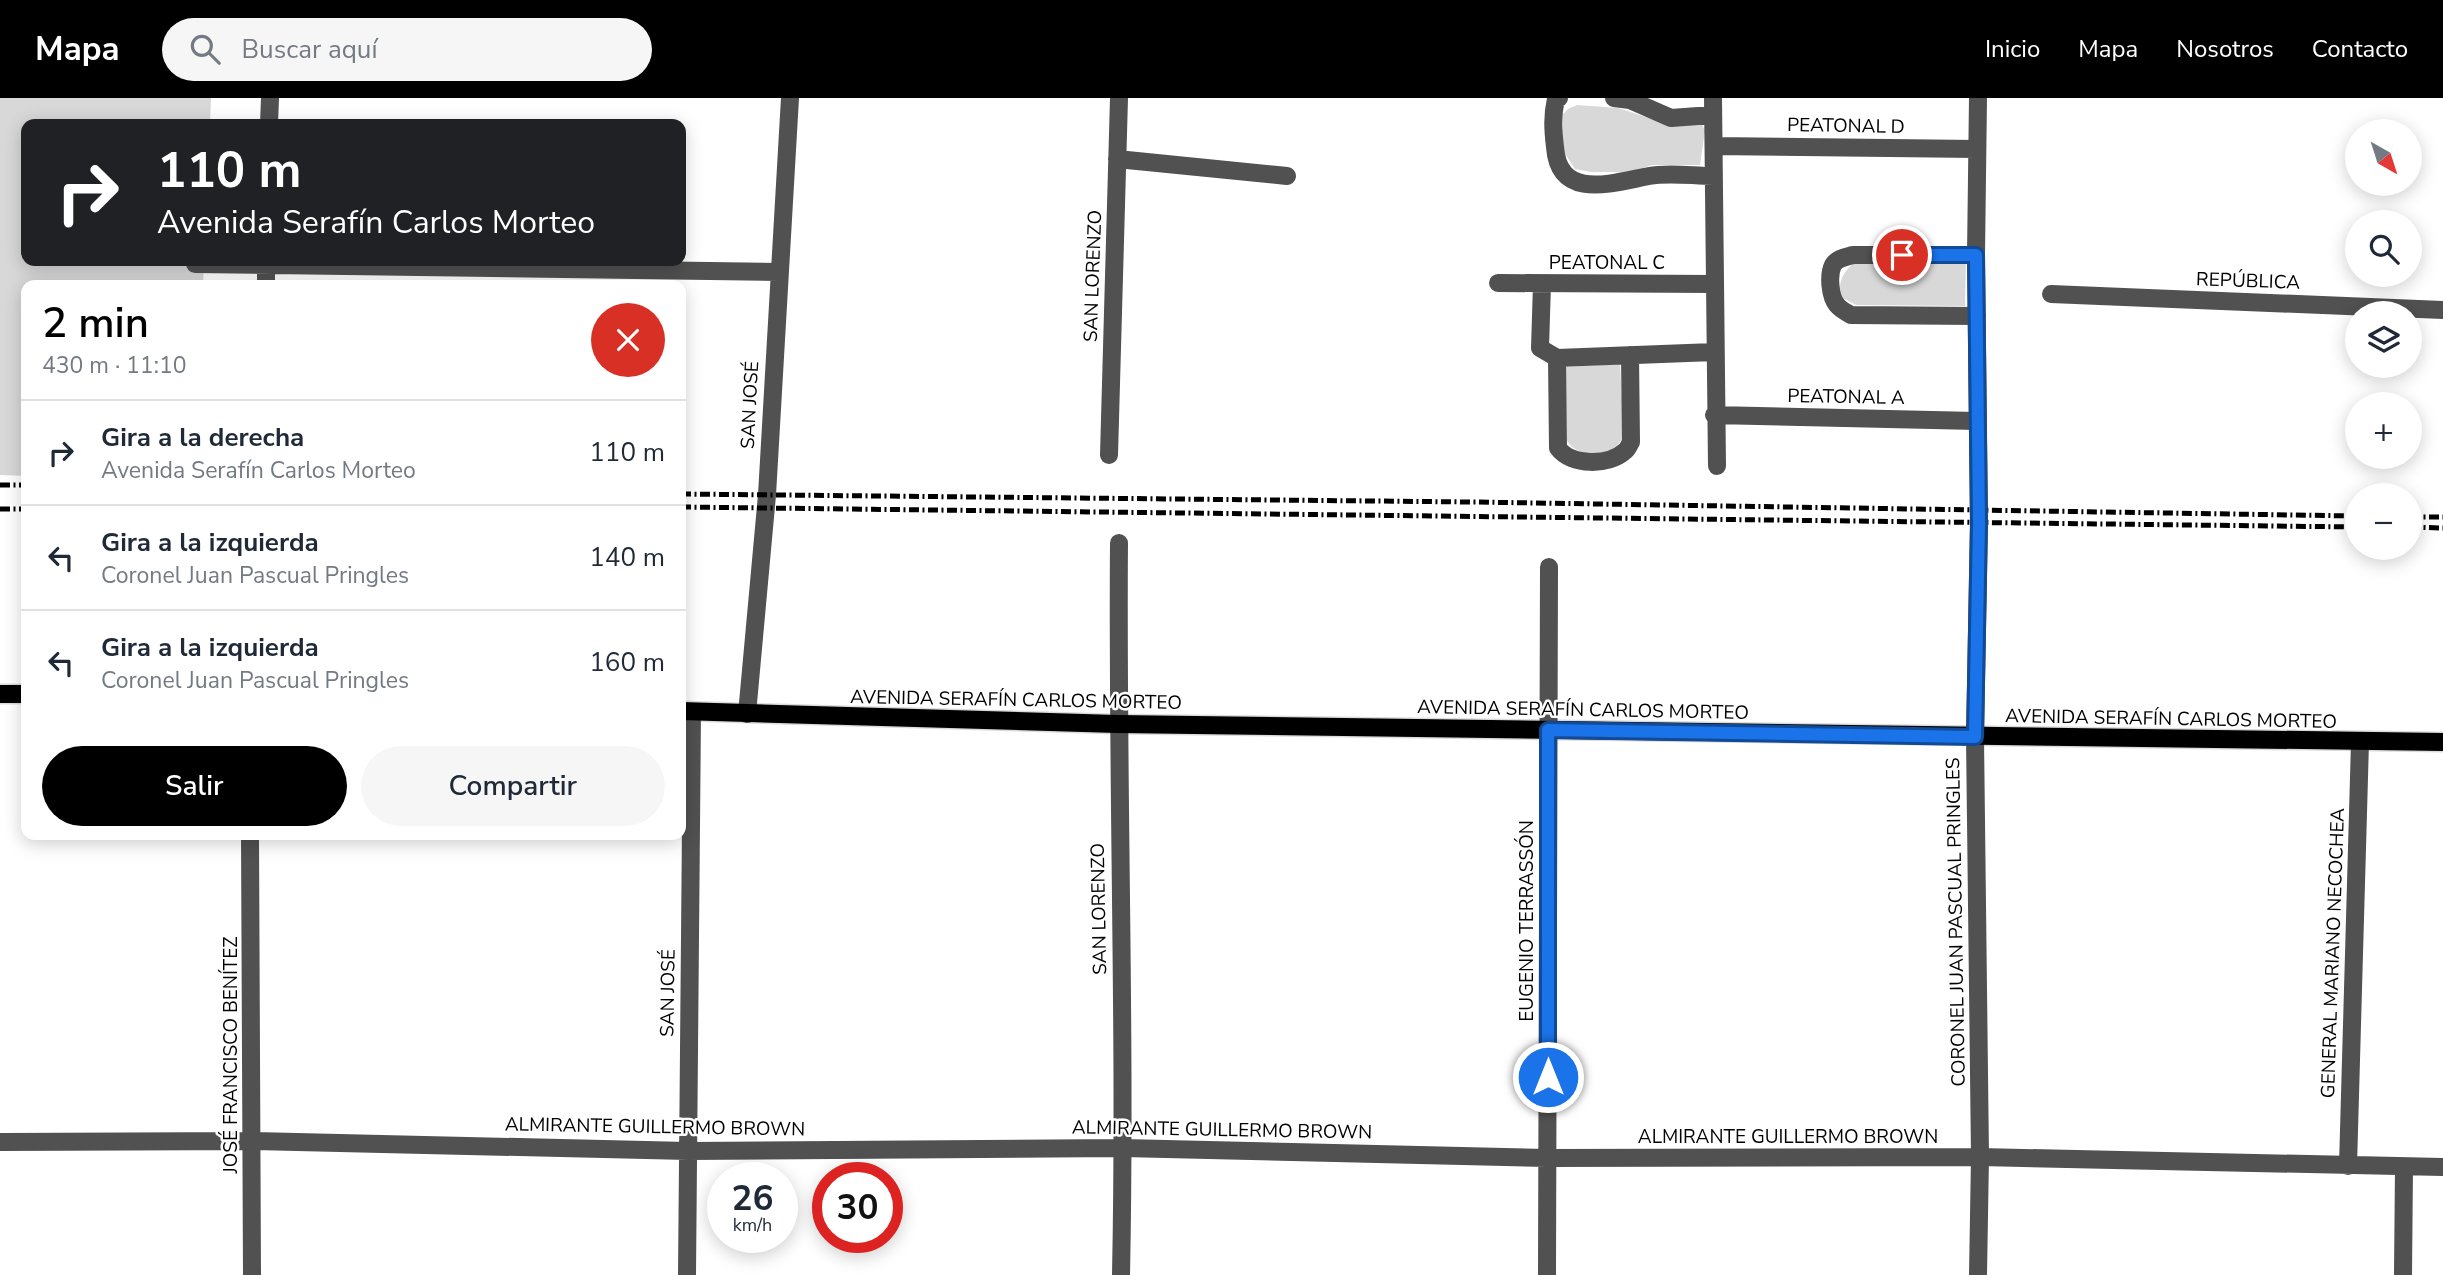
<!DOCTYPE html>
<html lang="es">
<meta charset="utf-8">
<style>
:root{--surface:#fff;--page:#f6f6f7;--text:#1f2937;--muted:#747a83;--line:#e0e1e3;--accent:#000}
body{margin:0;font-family:"Nunito Sans",sans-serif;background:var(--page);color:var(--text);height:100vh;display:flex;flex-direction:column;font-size:26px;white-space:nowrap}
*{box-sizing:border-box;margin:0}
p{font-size:23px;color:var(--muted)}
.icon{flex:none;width:38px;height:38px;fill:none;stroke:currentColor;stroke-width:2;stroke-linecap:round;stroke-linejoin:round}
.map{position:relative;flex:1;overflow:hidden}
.side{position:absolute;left:21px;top:182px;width:665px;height:560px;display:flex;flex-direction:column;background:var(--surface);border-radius:14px;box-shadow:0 4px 18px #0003}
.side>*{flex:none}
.guide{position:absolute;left:21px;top:21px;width:665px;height:147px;border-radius:14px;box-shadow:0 4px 18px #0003;background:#202124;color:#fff;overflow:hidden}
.needle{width:46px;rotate:141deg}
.tools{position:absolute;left:2345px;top:21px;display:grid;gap:14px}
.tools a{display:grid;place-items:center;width:77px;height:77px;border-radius:50%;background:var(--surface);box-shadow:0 4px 18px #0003;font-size:35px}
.speed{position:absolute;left:707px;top:1064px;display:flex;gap:14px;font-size:35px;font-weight:700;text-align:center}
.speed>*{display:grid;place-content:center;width:91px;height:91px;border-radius:50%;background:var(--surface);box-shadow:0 4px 18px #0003;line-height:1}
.speed small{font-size:18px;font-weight:400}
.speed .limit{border:10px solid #d22;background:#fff;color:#111}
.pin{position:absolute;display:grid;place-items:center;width:60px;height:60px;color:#fff;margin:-30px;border:4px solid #fff;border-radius:50%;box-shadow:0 2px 7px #0007}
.me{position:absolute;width:77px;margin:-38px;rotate:0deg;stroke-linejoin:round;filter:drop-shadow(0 0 5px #0008)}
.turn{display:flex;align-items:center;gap:24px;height:147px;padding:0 21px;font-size:32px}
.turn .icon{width:91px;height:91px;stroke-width:2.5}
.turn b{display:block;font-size:49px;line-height:60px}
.round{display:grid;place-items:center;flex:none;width:74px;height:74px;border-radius:37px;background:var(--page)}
.summary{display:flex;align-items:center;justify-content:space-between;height:119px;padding:0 21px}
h1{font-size:42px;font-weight:600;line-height:52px;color:var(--accent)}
.primary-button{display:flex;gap:14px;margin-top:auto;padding:14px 21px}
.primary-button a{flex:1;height:80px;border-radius:42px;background:var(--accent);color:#fff;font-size:28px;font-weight:600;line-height:80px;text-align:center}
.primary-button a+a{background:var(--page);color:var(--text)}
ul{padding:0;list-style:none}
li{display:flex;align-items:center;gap:21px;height:105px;padding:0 21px;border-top:2px solid var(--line)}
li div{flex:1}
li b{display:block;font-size:26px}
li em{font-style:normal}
header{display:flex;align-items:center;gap:42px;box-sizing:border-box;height:98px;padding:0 35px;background:var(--accent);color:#fff}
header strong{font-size:33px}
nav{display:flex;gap:38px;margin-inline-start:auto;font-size:24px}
.search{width:490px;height:63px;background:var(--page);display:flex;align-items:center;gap:18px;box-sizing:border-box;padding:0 24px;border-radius:38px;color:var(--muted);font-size:26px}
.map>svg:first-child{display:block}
.green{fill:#d8d8d8}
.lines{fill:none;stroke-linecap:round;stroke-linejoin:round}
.major-casing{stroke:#dbdbdb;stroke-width:21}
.minor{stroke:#515151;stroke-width:18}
.major{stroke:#000;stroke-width:18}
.rail{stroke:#000;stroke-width:5;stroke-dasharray:10 3.5 2 3.5;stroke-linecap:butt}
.route-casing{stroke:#114b97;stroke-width:18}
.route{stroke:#1a73e8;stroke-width:12}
.labels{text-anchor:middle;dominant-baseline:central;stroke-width:5;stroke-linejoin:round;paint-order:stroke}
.street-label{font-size:19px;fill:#000;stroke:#fff}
</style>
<header>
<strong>Mapa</strong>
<div class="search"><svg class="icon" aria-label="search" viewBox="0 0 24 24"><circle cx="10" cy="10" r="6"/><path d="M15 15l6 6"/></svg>Buscar aquí</div>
<nav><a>Inicio</a><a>Mapa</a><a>Nosotros</a><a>Contacto</a></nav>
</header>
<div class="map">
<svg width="2443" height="1177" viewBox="0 0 2443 1177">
<rect width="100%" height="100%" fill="#fff"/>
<!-- green -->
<path class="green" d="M0 0H211L210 26H26V163H204L203 187H26V378L0 377Z
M1577 7 1618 10 1671 27H1702L1705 32 1700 67H1652L1630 74H1591L1575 71 1562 51 1563 16 1568 11Z
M1966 163 1965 208 1856 207 1841 199C1838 184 1842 175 1854 165Z
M1620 266 1624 337C1615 360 1581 363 1567 343L1565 269Z"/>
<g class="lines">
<!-- major casing -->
<g class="major-casing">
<path id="major" d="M0 596H26
M681 613 1117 626 2443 644"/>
</g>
<!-- minor -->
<path class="minor" d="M1559 0 1556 1C1552 18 1553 32 1555 49 1559 103 1612 85 1649 78 1669 74 1693 78 1713 78
M1614 0 1630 2 1671 20 1712 17
M1713 0 1717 368
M269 26 270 0
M1714 48 1977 51
M1117 61 1287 78
M1976 157H1853C1846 159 1837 160 1833 167 1828 177 1830 199 1837 207 1841 212 1846 214 1851 217L1977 218
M195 166 778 174
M1498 185 1715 186
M1542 186 1540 250 1557 260
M266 187V163
M2051 196 2443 212
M1630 257 1631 344C1629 347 1628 351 1625 353 1609 368 1571 368 1558 350L1557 260 1714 254
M1714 317 1976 323
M1109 357 1119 0
M1119 445C1117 689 1126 933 1121 1177
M747 616 767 397 790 0
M250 737 252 1177
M0 1044 253 1043 688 1053 1123 1050 1547 1060 1980 1059 2443 1069
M2348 1068 2360 644
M687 1177 692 614
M1547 1177 1549 469
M1978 1177 1980 1059 1975 639 1979 425 1976 157 1978 0
M2403 1177 2404 1069"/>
<!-- major -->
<use href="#major" class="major"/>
<!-- rail -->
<path class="rail" d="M0 387H26
M681 396 1472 404 2357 418
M681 409 2357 429
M0 411H26
M2410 419H2443
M2410 429 2443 430"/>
</g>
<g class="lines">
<!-- route casing -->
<g class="route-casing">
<path id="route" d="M1548 979V632L1975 639 1979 425 1976 157H1902"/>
</g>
<!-- route -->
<use href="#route" class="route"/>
</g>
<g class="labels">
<!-- street labels -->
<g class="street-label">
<text transform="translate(1846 28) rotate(1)">PEATONAL D</text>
<text x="1607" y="165">PEATONAL C</text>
<text transform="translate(1093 178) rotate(-88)">SAN LORENZO</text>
<text transform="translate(2248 183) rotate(2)">REPÚBLICA</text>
<text transform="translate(1846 299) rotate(1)">PEATONAL A</text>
<text transform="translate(750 307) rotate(-87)">SAN JOSÉ</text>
<text transform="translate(1016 602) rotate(1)">AVENIDA SERAFÍN CARLOS MORTEO</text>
<text transform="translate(1583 612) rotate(1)">AVENIDA SERAFÍN CARLOS MORTEO</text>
<text transform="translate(2171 621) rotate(1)">AVENIDA SERAFÍN CARLOS MORTEO</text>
<text transform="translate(1099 811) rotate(-91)">SAN LORENZO</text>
<text transform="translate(1527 823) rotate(-90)">EUGENIO TERRASSÓN</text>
<text transform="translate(1956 824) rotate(-91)">CORONEL JUAN PASCUAL PRINGLES</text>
<text transform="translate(2333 855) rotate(-88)">GENERAL MARIANO NECOCHEA</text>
<text transform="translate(668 895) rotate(-89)">SAN JOSÉ</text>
<text transform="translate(231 957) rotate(-90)">JOSÉ FRANCISCO BENÍTEZ</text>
<text transform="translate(655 1029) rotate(1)">ALMIRANTE GUILLERMO BROWN</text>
<text transform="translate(1222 1032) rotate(1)">ALMIRANTE GUILLERMO BROWN</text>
<text x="1788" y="1039">ALMIRANTE GUILLERMO BROWN</text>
</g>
</g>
</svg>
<div class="tools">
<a><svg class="needle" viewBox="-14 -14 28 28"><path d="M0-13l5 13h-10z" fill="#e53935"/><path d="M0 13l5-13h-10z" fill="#747a83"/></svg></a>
<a><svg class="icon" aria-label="search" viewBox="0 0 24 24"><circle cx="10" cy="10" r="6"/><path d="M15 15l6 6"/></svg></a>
<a><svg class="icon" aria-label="layers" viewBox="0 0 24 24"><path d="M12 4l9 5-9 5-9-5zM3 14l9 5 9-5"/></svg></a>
<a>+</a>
<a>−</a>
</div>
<div class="speed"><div>26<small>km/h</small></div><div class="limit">30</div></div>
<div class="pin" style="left:1902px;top:157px;background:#d93025"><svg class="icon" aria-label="arrive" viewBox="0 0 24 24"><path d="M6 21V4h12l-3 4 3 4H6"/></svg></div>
<svg class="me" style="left:1548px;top:979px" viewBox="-20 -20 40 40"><circle r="17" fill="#1a73e8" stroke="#fff" stroke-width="3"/><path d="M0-11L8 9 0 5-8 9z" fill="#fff"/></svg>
<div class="guide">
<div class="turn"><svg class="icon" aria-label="right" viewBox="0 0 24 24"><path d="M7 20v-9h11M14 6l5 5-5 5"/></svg><div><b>110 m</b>Avenida Serafín Carlos Morteo</div></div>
</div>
<section class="side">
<div class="summary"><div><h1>2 min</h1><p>430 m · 11:10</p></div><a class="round" style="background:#d93025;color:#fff"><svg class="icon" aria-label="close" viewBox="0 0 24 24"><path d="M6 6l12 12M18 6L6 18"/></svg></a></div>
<ul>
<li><svg class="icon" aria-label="right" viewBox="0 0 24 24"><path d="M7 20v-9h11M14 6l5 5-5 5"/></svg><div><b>Gira a la derecha</b><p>Avenida Serafín Carlos Morteo</p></div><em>110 m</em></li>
<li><svg class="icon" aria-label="left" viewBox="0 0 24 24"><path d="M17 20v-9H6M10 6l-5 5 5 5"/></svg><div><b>Gira a la izquierda</b><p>Coronel Juan Pascual Pringles</p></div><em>140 m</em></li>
<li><svg class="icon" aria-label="left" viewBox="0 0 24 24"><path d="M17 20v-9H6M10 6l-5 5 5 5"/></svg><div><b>Gira a la izquierda</b><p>Coronel Juan Pascual Pringles</p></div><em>160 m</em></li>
</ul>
<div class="primary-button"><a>Salir</a><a>Compartir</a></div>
</section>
</div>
